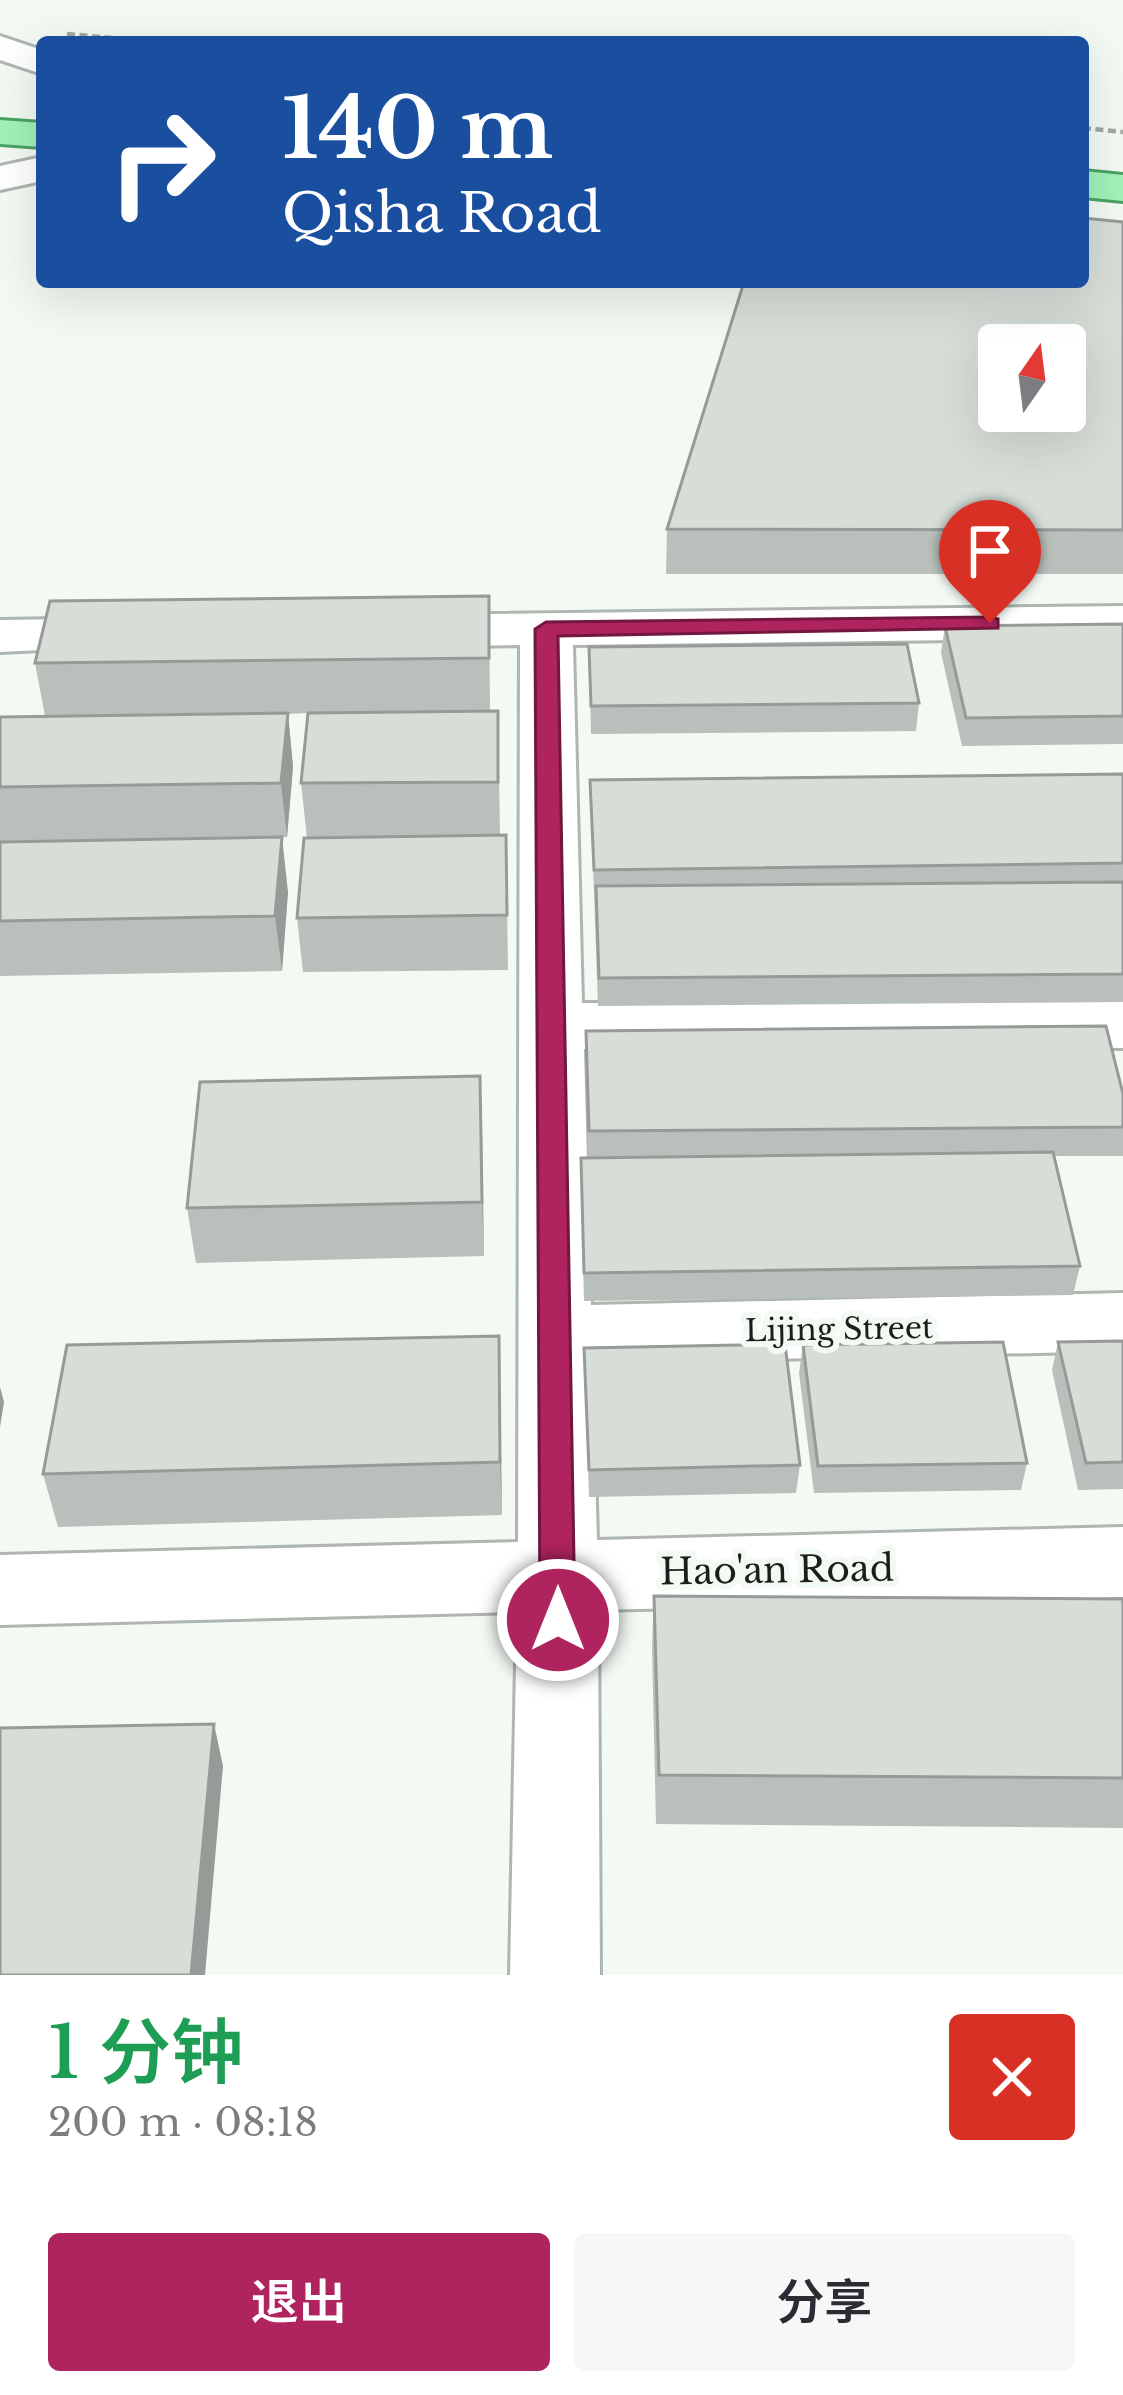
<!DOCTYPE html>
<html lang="zh">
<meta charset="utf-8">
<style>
:root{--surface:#fff;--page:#f7f7f7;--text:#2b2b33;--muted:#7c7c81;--accent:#af235f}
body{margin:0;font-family:"Libre Baskerville","Noto Sans SC",serif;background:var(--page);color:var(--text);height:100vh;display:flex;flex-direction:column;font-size:45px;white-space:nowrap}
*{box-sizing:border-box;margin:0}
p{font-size:39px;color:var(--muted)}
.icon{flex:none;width:66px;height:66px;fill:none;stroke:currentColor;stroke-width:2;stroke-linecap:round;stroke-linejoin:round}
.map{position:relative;height:1975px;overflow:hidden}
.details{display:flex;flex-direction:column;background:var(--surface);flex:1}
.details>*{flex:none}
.guide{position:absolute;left:36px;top:36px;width:1053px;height:252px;border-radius:12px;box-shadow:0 12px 48px #0002;background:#1a4fa0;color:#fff;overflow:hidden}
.needle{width:78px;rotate:14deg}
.controls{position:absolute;left:978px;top:324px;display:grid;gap:24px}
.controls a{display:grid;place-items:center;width:108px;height:108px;border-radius:12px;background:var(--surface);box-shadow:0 12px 48px #0002;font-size:60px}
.pin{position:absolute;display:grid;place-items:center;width:102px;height:102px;color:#fff;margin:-123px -51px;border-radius:50% 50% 50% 0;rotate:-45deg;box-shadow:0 0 12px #0007}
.pin .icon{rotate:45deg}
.me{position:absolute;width:132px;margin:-66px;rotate:0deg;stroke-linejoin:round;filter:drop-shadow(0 0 9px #0008)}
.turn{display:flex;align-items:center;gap:42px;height:252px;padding:0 48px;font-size:54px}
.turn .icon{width:156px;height:156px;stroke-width:2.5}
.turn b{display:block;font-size:84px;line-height:102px}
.round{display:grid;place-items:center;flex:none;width:126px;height:126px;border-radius:12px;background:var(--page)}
.overview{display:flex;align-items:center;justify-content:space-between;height:204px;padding:0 48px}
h1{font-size:72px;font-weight:600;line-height:90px;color:#1e9e55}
.cta{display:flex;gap:24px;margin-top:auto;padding:24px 48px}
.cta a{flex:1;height:138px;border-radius:12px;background:var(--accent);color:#fff;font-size:48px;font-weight:600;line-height:138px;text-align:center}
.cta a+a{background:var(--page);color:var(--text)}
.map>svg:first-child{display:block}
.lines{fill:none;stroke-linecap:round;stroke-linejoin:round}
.minor-casing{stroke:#afb6b0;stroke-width:6}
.major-casing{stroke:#4aa364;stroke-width:6}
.path{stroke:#a3a8a3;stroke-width:4.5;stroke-dasharray:8 4.5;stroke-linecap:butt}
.minor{fill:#fff;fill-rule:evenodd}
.major{fill:#a1f2b9;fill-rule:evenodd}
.wall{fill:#b9bfba}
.shaded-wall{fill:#969b97}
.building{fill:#d7ded8;stroke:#969b97;stroke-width:3;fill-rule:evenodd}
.route{fill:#af235f;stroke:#72173e;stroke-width:3}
.labels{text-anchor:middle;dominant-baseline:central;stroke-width:12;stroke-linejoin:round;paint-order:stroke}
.street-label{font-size:30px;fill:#1c1e1c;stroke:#f3faf4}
.near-street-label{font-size:36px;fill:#1c1e1c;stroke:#f3faf4}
</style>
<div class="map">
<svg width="1123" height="1975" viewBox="0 0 1123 1975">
<rect width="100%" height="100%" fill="#f3faf4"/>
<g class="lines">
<!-- minor casing -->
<g class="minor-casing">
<path id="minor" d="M0 36 42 50V74L0 60Z
M42 157V181L0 190V166Z
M1123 606V638L573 645 582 1003 1123 1002V1048L584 1049 591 1305 1123 1293V1351L592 1363 597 1540 1123 1527V1597L598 1610 600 1975H510L517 1612 0 1625V1555L518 1542 520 645 405 647 386 642 379 631 386 620 405 615Z
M125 618 144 623 152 634 144 645 0 652V620Z"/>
</g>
<!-- major casing -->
<g class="major-casing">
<path id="major" d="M0 120 42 123V147L0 144Z
M1083 171 1123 175V201L1083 197Z"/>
</g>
<!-- path -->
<path class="path" d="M67 34 158 42
M1083 128 1123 132"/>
<!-- minor -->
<use href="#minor" class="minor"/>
<!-- major -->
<use href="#major" class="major"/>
</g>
<!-- wall -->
<path class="wall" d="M1123 222V574H666L667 529Z
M489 596 490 711H498L500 835H506L508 970 303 972 297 918 307 838 301 783 308 713 288 714 293 767 287 837 0 841V717L45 716 35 663Z
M1123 624V744L962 746 941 653 945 626Z
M589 647 919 703 916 731 591 734Z
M1123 774V1002L598 1006 590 780Z
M0 842 288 892 282 971 0 976Z
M586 1031 1123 1094V1156H1054L1080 1266 1073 1295 584 1301 581 1186V1158H588Z
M480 1076 484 1256 196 1263 187 1208Z
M499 1336 502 1515 58 1527 43 1474Z
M1123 1341V1489L1078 1490 1052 1370 1058 1342Z
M803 1345 1027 1463 1021 1490 814 1493 799 1373Z
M584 1348 800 1465 796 1493 589 1497Z
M654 1596 1123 1599V1828L656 1824 652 1648Z"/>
<!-- shaded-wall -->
<path class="shaded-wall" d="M288 713 293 767 287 837 281 783Z
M282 837 288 892 282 971 275 916Z
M480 1076 482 1131 484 1256 482 1202Z
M499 1336 500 1390 502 1515 500 1462Z
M0 1387 4 1402 0 1427Z
M214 1724 223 1766 205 1975H191Z"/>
<!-- building -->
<path class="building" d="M1083 218 1123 222V530L667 529 744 282H1083ZM999 345H1065V411H999Z
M489 596V658L35 663 50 601Z
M1123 624V716L966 718 945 626Z
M907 644 919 703 591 706 589 647Z
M498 711V782L301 783 308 713Z
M288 713 281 783 0 787V717Z
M1123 774V863L594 870 590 780Z
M506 835 507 915 297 918 304 838Z
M282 837 275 916 0 921V842Z
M1123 882V974L599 978 596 886Z
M1106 1026 1123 1094V1127L589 1131 586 1031Z
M480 1076 482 1202 187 1208 200 1082Z
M1053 1152 1080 1266 584 1273 581 1158Z
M499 1336 500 1462 43 1474 67 1345Z
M1123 1341V1462L1086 1463 1058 1342Z
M1003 1342 1027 1463 818 1466 803 1345Z
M785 1344 800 1465 589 1470 584 1348Z
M654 1596 1123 1599V1778L659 1775Z
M214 1724 191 1975H0V1728Z"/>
<!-- route -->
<path class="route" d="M990 617 998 619V628L558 636 575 1620 570 1631 558 1636 545 1631 540 1620 535 629 546 622Z"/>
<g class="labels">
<!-- street labels -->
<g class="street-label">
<text transform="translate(839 1329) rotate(-1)">Lijing Street</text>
</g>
<!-- near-street labels -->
<g class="near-street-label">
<text transform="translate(777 1570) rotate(-1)">Hao'an Road</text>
</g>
</g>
</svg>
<div class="controls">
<a><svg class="needle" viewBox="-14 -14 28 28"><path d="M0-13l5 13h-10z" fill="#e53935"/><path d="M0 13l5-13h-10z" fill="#7c7c81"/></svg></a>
</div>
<div class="pin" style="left:990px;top:623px;background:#d93025"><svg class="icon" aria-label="arrive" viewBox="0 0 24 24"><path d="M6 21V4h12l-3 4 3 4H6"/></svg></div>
<svg class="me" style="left:558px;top:1620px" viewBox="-20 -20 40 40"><circle r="17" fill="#af235f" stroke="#fff" stroke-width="3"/><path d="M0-11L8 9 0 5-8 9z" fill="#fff"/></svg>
<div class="guide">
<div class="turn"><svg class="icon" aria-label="right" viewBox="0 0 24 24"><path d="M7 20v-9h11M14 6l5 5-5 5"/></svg><div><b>140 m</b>Qisha Road</div></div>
</div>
</div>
<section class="details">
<div class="overview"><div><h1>1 分钟</h1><p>200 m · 08:18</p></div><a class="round" style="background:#d93025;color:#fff"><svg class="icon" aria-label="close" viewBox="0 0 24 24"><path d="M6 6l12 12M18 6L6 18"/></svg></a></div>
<div class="cta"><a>退出</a><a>分享</a></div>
</section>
